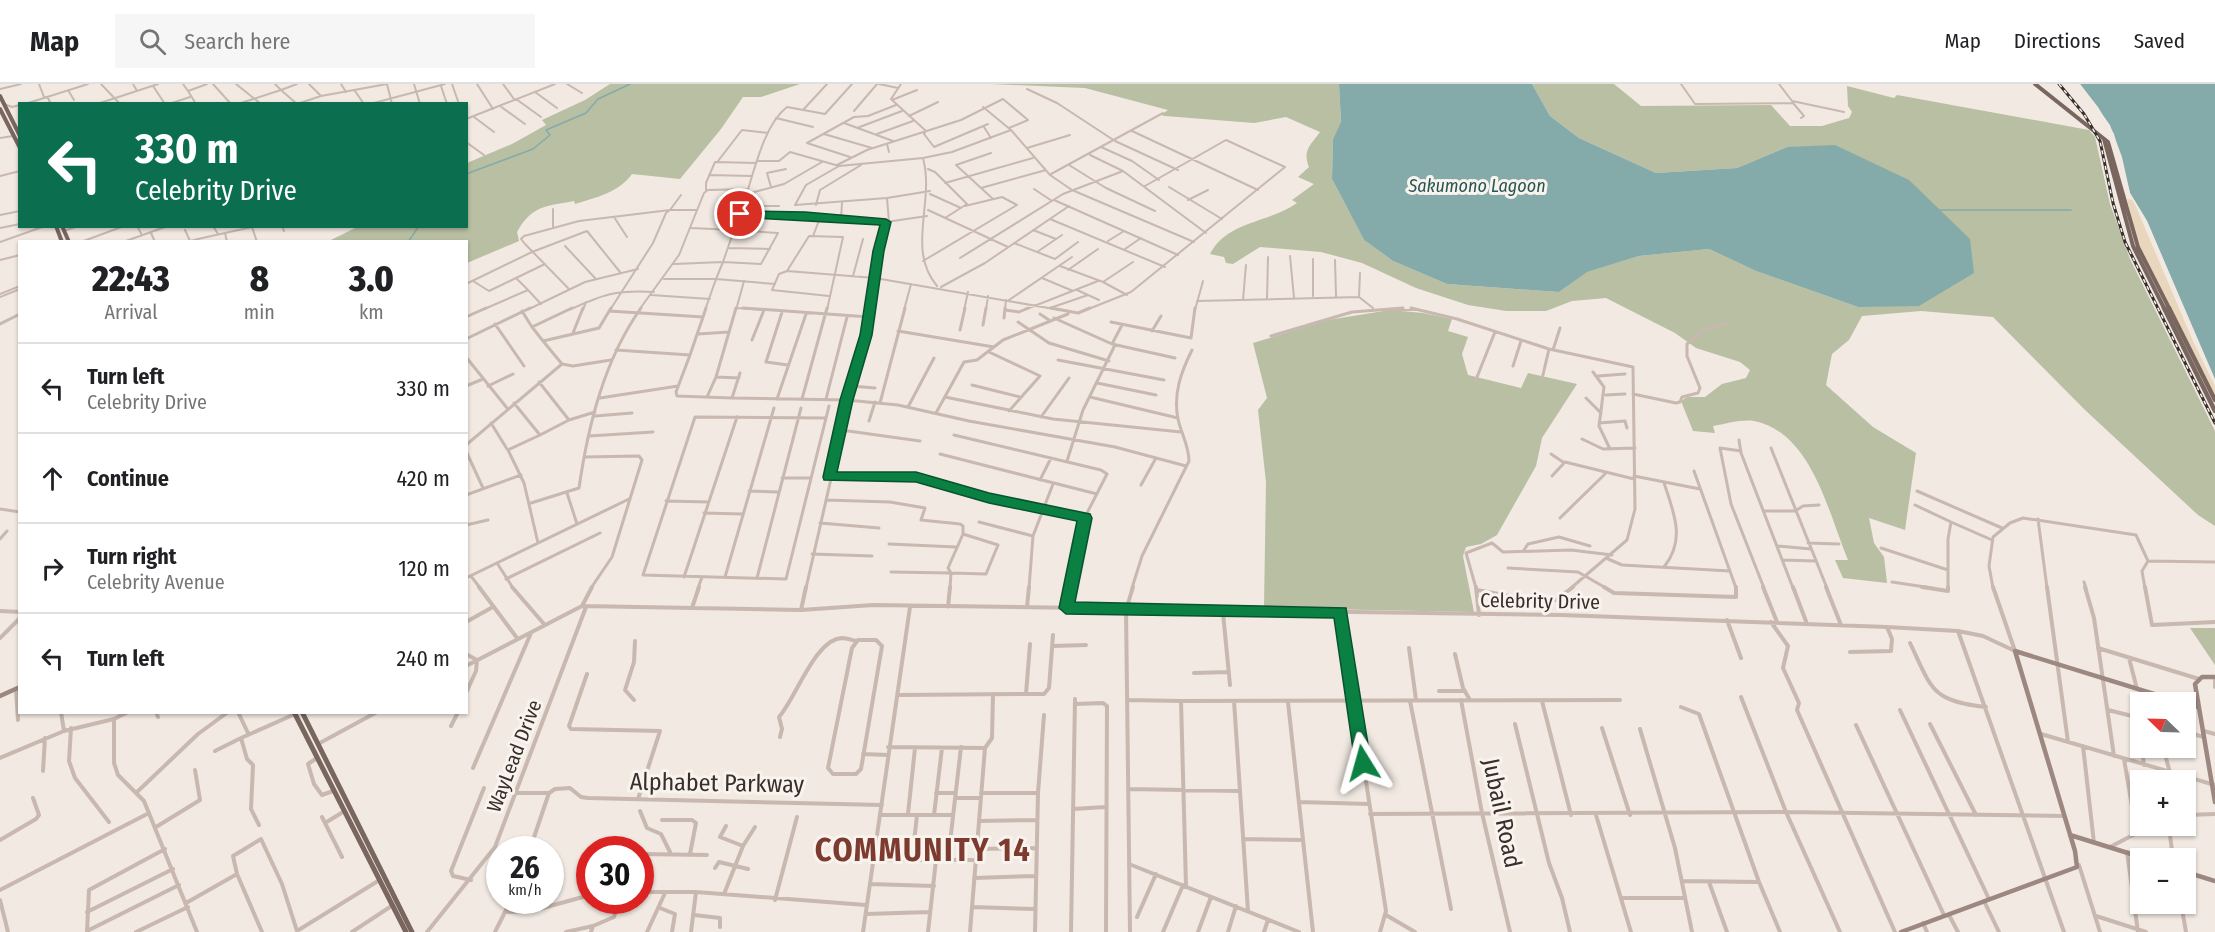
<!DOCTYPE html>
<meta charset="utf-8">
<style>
:root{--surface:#fff;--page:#f6f6f6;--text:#202124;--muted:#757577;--line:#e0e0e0}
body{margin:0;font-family:"Fira Sans Condensed",sans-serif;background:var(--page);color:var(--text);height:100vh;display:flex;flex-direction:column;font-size:22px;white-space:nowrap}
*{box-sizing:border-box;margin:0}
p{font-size:20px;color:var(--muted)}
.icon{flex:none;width:33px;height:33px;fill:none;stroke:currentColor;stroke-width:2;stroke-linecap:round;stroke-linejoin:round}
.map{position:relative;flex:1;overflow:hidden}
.drawer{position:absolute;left:18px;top:156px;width:450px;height:474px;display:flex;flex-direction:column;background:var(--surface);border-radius:0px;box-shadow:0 2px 4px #0004}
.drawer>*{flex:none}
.hud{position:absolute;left:18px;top:18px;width:450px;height:126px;border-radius:0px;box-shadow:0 2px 4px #0004;background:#0b6e4f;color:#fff;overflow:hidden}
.needle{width:39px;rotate:293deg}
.buttons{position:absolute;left:2130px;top:608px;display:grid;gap:12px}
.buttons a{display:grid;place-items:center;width:66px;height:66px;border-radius:0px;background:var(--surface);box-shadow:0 2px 4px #0004;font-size:30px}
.speed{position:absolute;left:486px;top:752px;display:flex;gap:12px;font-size:30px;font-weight:700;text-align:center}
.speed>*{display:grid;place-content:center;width:78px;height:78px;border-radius:50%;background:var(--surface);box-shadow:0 2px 4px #0004;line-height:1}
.speed small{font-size:15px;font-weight:400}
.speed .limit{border:9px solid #d22;background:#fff;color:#111}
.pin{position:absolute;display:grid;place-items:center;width:51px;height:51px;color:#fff;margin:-26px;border:3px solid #fff;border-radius:50%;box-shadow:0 2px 6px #0007}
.me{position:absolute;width:66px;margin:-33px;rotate:352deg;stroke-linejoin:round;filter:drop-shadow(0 0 4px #0008)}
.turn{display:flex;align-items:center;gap:21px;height:126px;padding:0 18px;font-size:27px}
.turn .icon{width:78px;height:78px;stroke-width:2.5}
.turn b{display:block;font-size:42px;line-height:51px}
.eta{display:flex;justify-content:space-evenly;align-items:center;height:102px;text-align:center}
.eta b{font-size:36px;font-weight:800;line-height:42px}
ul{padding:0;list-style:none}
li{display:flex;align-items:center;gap:18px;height:90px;padding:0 18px;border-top:2px solid var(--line)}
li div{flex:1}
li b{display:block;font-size:22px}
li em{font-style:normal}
header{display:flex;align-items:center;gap:36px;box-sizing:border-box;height:84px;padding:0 30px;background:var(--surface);border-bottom:2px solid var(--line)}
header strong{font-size:28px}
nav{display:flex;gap:33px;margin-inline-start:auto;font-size:21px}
.search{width:420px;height:54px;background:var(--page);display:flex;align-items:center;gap:15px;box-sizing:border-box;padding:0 21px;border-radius:0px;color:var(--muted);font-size:22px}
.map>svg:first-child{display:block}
.green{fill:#b8bfa3}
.sand{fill:#e8d6bd}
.water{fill:#84aba9}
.pier{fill:#f1e9e2}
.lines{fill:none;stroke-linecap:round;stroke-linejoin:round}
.stream{stroke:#84aba9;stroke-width:1.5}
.street-far2{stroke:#c8b8af;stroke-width:2}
.street-far1{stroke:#c8b8af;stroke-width:3}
.street{stroke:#c8b8af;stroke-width:4}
.secondary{stroke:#9c8880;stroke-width:4.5}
.primary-far2{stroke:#78665f;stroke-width:4}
.primary-far1{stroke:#78665f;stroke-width:4.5}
.primary{stroke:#78665f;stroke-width:5}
.rail-casing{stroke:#382f2c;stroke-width:3}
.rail{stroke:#f9f3ee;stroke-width:1.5;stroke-dasharray:4;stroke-linecap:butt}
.route{fill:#0b8043;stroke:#07532c;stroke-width:1.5}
.labels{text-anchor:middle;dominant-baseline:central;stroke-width:6;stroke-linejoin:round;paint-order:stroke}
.far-water-label{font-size:18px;font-style:italic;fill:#265554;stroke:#f9f3ee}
.street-label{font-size:20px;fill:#382f2c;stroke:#f9f3ee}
.near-street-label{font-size:24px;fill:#382f2c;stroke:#f9f3ee}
.near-district-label{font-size:32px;font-weight:bold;letter-spacing:1.5px;fill:#7d3b2f;stroke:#f9f3ee}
</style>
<header>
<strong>Map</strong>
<div class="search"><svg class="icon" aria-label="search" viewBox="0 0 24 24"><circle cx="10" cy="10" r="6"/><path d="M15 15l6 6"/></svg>Search here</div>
<nav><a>Map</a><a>Directions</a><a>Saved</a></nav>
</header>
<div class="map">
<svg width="2215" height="848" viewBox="0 0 2215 848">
<rect width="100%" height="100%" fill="#f1e9e2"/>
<!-- green -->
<path class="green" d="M610 0H800L761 13H743L721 45 680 95 632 90C618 109 597 113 575 120L574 117C547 122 532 121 517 148L519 157 467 179 466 158H327L357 143 466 142 467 79 512 60 546 41 542 36 585 16Z
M991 0H1339L1341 39 1333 55 1332 95 1364 156 1393 177 1447 200 1559 208 1586 188 1639 172 1709 165 1756 187 1858 223 1787 63 1737 84 1656 89 1579 54 1550 32 1532 0H1614L1641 22 1771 21 1790 42H1822L1849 34 1852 28 1848 22 1847 2 1894 14 1897 11 2089 46 2095 53 2110 120 2130 175 2215 347V442L2198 431 2084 325 1993 233 1921 227 1862 232 1849 256 1832 270 1826 301 1873 343 1916 369 1905 446 1869 434 1874 459 1884 473 1887 499 1843 494 1835 476H1848C1829 431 1812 348 1754 337 1742 335 1725 340 1713 342L1715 349 1693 347 1681 317 1687 313H1705L1722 300 1746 294 1750 286 1740 278 1696 264 1675 249 1606 214 1572 217 1546 227H1506L1468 221 1416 204 1362 179 1321 168 1260 163 1233 180 1226 179 1224 173 1210 170C1227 137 1269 139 1297 119L1292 116 1314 100 1298 93 1309 83C1302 66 1311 61 1320 48L1286 33 1254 39 1165 32 1161 31 1168 26 1085 4Z
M1390 226 1423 229 1452 235 1448 247 1468 253 1462 270 1468 291 1521 304 1528 289 1577 300 1542 354 1536 382 1497 451 1481 460 1466 463 1463 472 1474 528 1264 524 1266 398 1258 326 1267 314 1253 259 1328 236Z
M2190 544H2215V581Z"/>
<!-- sand -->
<path class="sand" d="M2127 115 2133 116 2136 123 2193 257 2215 302V312L2146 175 2136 152Z"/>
<!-- water -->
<path class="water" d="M1339 0H1532L1550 32 1579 54 1656 89 1737 84 1787 63 1835 61 1909 96 1970 155 1974 189 1919 222 1858 223 1756 187 1709 165 1639 172 1587 188 1559 208 1447 200 1393 177 1364 156 1332 95 1333 55 1341 38Z
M2080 0H2215V295L2147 137 2130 109 2122 73 2110 41Z"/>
<!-- pier -->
<path class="pier" d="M2077 0H2080L2098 23 2114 50 2130 109 2147 137 2215 298 2209 290 2138 125 2128 110 2111 51Z"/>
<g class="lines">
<!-- stream -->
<path class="stream" d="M466 90 533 65 550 51 546 46 586 29 598 15 630 0
M1938 126H2071
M408 158 419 142"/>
<!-- street-far2 -->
<path class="street-far2" d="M39 0 44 13 48 14 51 20
M101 0 120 20
M133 0 137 7
M183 0 188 7
M213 0 231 20
M236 0 261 20
M297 0 281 6 297 20
M309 0 321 12
M341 0 346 8
M414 0 420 20
M452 0 459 20
M477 0 493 25
M503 0 514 15
M567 0 582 9
M852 0 825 30 787 23C761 43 752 99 740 130L886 138 927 132
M879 0 898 4
M901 0 891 15 926 47 924 50 934 63 988 40
M1681 0 1695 20 1793 19
M1779 0 1792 17 1844 28
M153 2 165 20
M441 2 447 20
M0 5 21 0
M1027 5 1057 19 1115 57 1178 86
M68 6 74 16
M355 7 364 20
M535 8 557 24
M516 15 541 33
M892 16 917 6
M1793 19 1804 32 1801 34
M4 20 12 23 20 21
M25 20 88 0
M97 20 158 0
M169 20 190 13
M196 20 188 7 207 0
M238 20 281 6 275 0
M297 20 321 12 387 0 392 20
M370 20 445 0
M500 22 525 40
M983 23 1011 46 1050 91 1072 106 1194 158
M803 26 827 0
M854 27 877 0
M909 32 938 18
M474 33 494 48
M776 34 813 43
M466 35 555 0
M844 39 893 57
M984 43 991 54
M857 44 902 27
M1132 47 1258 106
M824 50 872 64
M877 50 913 37
M0 54 13 52
M466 58 484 71
M887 60 889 68
M1101 63 1132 77 1159 96
M1027 64 1070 51
M991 69 956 81 993 115
M1090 71 1123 87 1206 149
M850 73 807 59 854 33 868 32 896 21
M923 74C935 118 906 165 937 202
M718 77 742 46 768 49
M758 77H779L790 68 839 82 923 74 952 68 1011 46
M837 81 867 66 961 36 1003 15 1028 36 1009 44
M1069 81 1106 104 1155 127
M839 82 806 101 795 121 887 114 930 107
M928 85 935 88 967 120 945 134
M1051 90 1163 29
M709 91 752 92
M0 92 20 87
M945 99 1033 74
M771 103 767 89 786 85
M1169 103 1222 135
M981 104 1046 86
M1034 105 1052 117
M706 107V99L715 78 756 79
M747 110 784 100 822 78
M930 110 961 124
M887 114 889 138
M1054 116 1178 171
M1188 116 1208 106
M816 121 820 106 861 81
M743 122H779
M553 125V143
M928 126 1008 163
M0 131 20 127
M614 133 627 153
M841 135 842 119
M1050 135 1165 183
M137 142 142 151
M213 142 218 150
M282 142 284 147
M0 144 20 140
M691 144 734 146
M185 146 190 157
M734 146 778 149 761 180 723 178Z
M734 146 740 130
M1033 146 1056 155
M64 147 78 142
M151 149 155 158
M225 149 227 158
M813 152 820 134
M198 155 252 143 257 158
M1108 157 1124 147
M0 158 45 142
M81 158 124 142
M123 158 168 142
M187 158 198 155V158
M1014 159 1055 175 1078 158
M565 162 595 194
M728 164 770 165
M1125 165 1141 154
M1037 168 1062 151
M1290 172 1294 214
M960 174 1063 110 1123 87
M1313 175V212
M0 176 20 171
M1335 176 1336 212
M923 177 1017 121 1002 113 965 122
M674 180 723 178
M1060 182 1103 198 1127 211
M1068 186 1098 165
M787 187 809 152 843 153 827 226
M853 192 863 155
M1042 194 1073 207
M664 195H716L723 178
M473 197 489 207 516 194
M1103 198 1133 178
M466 200 532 168 587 147 620 188
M941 203 985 179 1069 122
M569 205 525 160 521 155 524 152 579 137 670 126 681 111
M528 206 541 220
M1077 206 1099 216
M0 210 20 202
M651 211 710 215
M829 212 772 206 779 190 787 187 875 194 1060 226
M0 213 20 205
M1359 213 1360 189
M1267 215 1268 173
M1009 216 1072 173
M1243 216 1246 181
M1197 217 1359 213 1373 224
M737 224 765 226
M1050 224 1088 211
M482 226 528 206 516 194 545 180
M527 226 585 198 638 185
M569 226C604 210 615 206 654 208
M583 226 586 218
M610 226 653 159 666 129 670 126H697
M639 226 679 171 704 109 708 106 748 105
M705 226 716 195 775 200
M736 226 744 197
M870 226 886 138
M904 226 911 200
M964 226 968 208
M986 226 988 212
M1005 226 1006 216
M1024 226 1098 197
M1086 226 1131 208 1285 83 1226 56 1145 102
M1195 226 1203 197
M1382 226H1417"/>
<!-- street-far1 -->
<path class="street-far1" d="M611 224 599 244 543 257 562 280 573 282 611 276
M743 224 869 233
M1051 224 1078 229 1090 224
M1411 224 1457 235 1549 265 1633 283 1635 425 1627 456 1571 504
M1005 226 1019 228 1028 224
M522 227 532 243 572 224
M609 227 703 233 690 271 616 266
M782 228 766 278 788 281
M1040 230 1049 236
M466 233 486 224
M703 233 706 224
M1004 234 1005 224
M1054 234 1112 260 1175 274
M1018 238 1049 259 1109 277
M1111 238 1191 254 1195 224
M0 240 20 230
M495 240 524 282
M983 241 986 224
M532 243 543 257
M960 246 965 224
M898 247 994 263
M1152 247 1161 232
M573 249 583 224
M698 250 729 248
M1271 252 1352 228 1403 224
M466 255 530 224
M752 256 764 226
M1112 260 1122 241
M1553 266 1560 244
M989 268 1040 292 1009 327
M690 271 676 308 677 312 732 314 740 289
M466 273 507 324
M1058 276 1164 296
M1513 282 1521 257
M1593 288 1604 303 1599 342 1610 365
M1598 292 1625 290
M716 293 736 224
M1542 295 1549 265
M539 298 569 336
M1475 298 1495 248
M1097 299 1156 311
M972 301 1020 313
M466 302 483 295
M488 302 513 290
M851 302 875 304
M1633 310 1676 319 1680 318 1682 313 1698 309 1700 304 1687 272V260L1702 247 1726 239
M1606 311 1625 310
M707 313 716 293 739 294
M945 313 1053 335 1181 348
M1090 313 1178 334
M600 314 678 302
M732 314 847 316 898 321 969 337 1115 363 1186 382
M1586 314 1601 329
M777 315 806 230
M802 315 827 224
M826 315 847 233
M514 319 540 351 508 366 524 399 538 459
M880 319 905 224
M908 323 934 274
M936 329 964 278 977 276 1003 256 1068 230
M595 332 632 329
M1041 333 1069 294
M826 334 695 333 643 491 786 495 829 322
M869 337 875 318
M491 339 507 365
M1599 339 1625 337 1627 344
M841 346 920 357
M540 351 569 336 595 328
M954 351 1101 386 1107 390 1085 433 1070 504
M589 352 653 348
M1582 355 1603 365 1635 364
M1739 356 1741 369 1793 504
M466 361 562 280
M1771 364 1827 504
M466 367 483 404
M1741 367 1720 364 1731 420 1764 504
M940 370 1097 410
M1551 370 1563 378
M584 373 639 372 642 376 612 473 591 504
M1067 377 1083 326 1115 261
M1694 387 1736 504
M1552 392 1565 378 1634 395
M1634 392 1700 405
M829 393H916L989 414 1085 433
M782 394H810
M1040 396 1051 374
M1664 399C1674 429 1686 456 1664 483
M1141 401 1156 374
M749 407 778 408
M1917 407 2002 444
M567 409 577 440
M466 411 521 391
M826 416 890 418 925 424 921 436 960 440 963 442V450
M666 417 709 418
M531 419 579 404C588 342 604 276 641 224
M1915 421 1951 438
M0 425 20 428
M1764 427H1795L1803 422 1819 421
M704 429 742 430
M1560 434 1605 390
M2038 435 2047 504
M979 438 1033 452
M820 439 879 444
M466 441 488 436
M963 450 998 461 986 490 951 489 948 484Z
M0 455 7 447
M1808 459 1839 460
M889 460 956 463
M1777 462 1811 465
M1881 464 1948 486
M1524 466 1528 460 1559 453 1590 462
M812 470 872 472
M1608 475 1622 481 1730 487
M1782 476 1815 477
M2148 477 2215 478
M497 479 513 504
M1508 484 1578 488 1606 504
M891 488 951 489
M471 492 480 504
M684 493 737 333
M725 493 774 324
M466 494 629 415
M757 494 801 324
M506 495 600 449
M1892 498 1932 504
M2084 498 2086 504
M698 504 702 493
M806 504 870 224
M950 504 951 489
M1029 504 1033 452 1053 400
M1132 504 1142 472 1189 377C1189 362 1181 349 1178 335 1173 310 1181 288 1192 266
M1476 504 1466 469 1492 459 1503 468 1571 466 1612 471
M1948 504V455L1951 438 1992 456
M1993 504 1989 482 1993 453 2010 439 2023 434 2136 451 2148 477 2142 487 2145 504"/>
<!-- street -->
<path class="street" d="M479 503 517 554
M512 503 544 540
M1476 503 1479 531
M1604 503 1614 509 1736 513V503
M1763 503 1777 538
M1793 503 1807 540
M1826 503 1841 541
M1922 503 1948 507V503
M1993 503 2015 567
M2047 503 2068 658
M2085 503 2094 534 2114 672
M2145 503 2152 541 2215 538
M1477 506 1536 517 1556 516 1573 503
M582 522 592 503
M948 523 950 503
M1027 523 1029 503
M692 524 699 503
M1066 524 1070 503
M801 526 806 503
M0 527 20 528
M1223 529 1230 601
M1340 529 1386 827 1380 848
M1727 536 1741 574
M466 538 491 524
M1771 538 1788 562 1783 584 1799 619 1797 626 1895 848
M1887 543 1958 547 1983 552 2015 567
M1958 547 2064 848
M0 554 20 534
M858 556H876L882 562 861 685 856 690H833L828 684 852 564Z
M1910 559C1932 605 1931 617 1986 623
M1052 562 1086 561
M1409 564 1416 616
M2098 564 2199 595
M466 570 477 576 476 587 466 609
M1455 570 1463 604 1470 616
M2129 574 2137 605
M466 582 582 522 801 526 873 521 1561 531 1887 543 1892 555 1891 567 1850 568
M1194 589 1229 588
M587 590 569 642 571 645 660 647 638 715
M2215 595V603
M16 605 18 636
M1439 607H1465
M1026 610H1044L1049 604 1053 551
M898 611 1026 610 1030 560
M1741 613 1786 728 1840 848
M634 616 625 606 634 578 635 557
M1129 616 1181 617
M1461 616 1482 729 1510 848
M1234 617 1248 827
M1410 617 1451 825
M1542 617 1571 731
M1288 618 1313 848
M1075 620 1103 619 1107 622 1106 848
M1681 623 1699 630 1759 798 1780 848
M1900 626 1989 815
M2108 626 2140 634
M61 628 64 647
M156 628 158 633
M238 628 248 649
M2139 634 2140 645
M114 635V679L118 691 144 717 197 848
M1515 640 1549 779 1562 814 1570 848
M1930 640 1976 731
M1856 641 1944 831
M451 642 458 628
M71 644 69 677 75 694 109 738
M1602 644 1630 731
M1640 645 1675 764 1692 848
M2204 647 2215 650
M2186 648 2204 653
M2041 650 2215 701
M780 653 782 645 779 633C796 614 815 555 842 554 846 554 852 556 856 557
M318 660 377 628
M2083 662 2094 759
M888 663 985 664 992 654 993 610
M2142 663 2144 681
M2163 663 2172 696
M215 667 241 654
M863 670 888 671
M0 674 64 647 114 635 128 628
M317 674 308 680 314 700 322 711 333 707
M473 684 531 549
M43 687 45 654
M1129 705 1239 707
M137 708 198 650 228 628
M514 709H549L530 765
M549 709 555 705 570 704 581 713 588 714 882 721
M936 709H955
M981 709H1038
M955 714H980
M1299 718 1369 720
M1073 725 1105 723
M640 727 647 744 661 750 670 768
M908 730 915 664
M1370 730 1786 728 2064 732
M880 731H953
M934 731 942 664
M1596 731 1631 848
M2186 731 2215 730
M322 733 342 773
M662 736H692L696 739 690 770
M979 737 1037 736
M325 739 343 728
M259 741 251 725 253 681 247 675 241 654 295 630
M726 742 720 753 743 762
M156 743 200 716 195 686
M2169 744 2173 774
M1243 755 1303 756
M0 756 36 735 39 731 33 714
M2110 763 2135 750 2136 746 2124 675
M977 765 1036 764
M2127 768 2138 848
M640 770 707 771
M873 776H976
M912 776 917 731
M948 776 961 663
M1129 780 1299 848
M2079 781 2100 848
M715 784 719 778 748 785
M974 794 1035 792
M471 796 453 792 451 787 484 704
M1682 797 1758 798
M1709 798 1727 848
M870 800 934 802
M1186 802 1181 617 1620 616
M0 806 149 729
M640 808H696L866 821
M724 810 743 762 755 743
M1621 814H1685
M0 816 8 848
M511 816 505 828 532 827 590 811
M775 816 797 733
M1984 817 1999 848
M186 819 237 790
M2181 819 2186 848
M972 823 1035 825
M660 824 675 830 672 848
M87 828 173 785
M866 830 930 828
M694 831 720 834V843
M1386 831 1415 848
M1949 831 1958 848
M2096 832 2146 848
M1137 833 1156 790
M1923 839 1927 848
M87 847 179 801
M297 847 378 797
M87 848 89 806 165 765
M136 848 188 823
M262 848 237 790 233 772 261 755 282 800 297 847
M352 848 393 821
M427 848 495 763 586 523
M495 848 505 828
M566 848 593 842
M591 848 593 842 614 833 619 816
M647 848 665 809
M691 848 696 808
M863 848 910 523
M928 848 936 776
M970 848 985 664
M1035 848 1038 709 1044 631
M1071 848 1075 615
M1130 848 1126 526 1133 503
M1163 848 1183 801
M1198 848 1211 813
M1228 848 1236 822
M1264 848 1268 836"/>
<!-- secondary -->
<path class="secondary" d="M2215 593H2202L2195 600 2215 718
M0 612 20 603
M2186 619 2198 623
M2070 751 2144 774
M2186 788 2215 797
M1901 848 2077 783 2075 767 2015 567 2180 618"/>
<!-- primary-far2 -->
<path class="primary-far2" d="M2035 0 2108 58 2138 163 2170 226
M0 12 20 52
M0 25 20 64
M2104 55 2133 162 2165 226
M56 142 62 158
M62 142 69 158"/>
<!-- primary-far1 -->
<path class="primary-far1" d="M2164 224 2215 327
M2169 224 2215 316"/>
<!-- primary -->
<path class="primary" d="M294 628 406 848
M302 628 412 848"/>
<!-- rail casing -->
<g class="rail-casing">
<path id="rail" d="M2059 0 2084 30 2100 57 2113 119 2125 158 2215 339"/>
</g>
<!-- rail -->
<use href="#rail" class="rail"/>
</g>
<!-- route -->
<path class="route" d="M740 127 805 128 886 135 891 138 884 167 872 251 853 316 837 388H916L989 409 1090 430 1092 434 1075 518 1346 524 1371 679 1369 684H1357L1355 679 1334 534 1066 530 1059 524 1077 437 989 419 916 398 824 396 823 393 840 316 860 251 873 167 880 141 736 133V128Z"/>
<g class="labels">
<!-- far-water labels -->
<g class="far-water-label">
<text x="1477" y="102">Sakumono Lagoon</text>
</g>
<!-- street labels -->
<g class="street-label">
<text transform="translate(1540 517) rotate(1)">Celebrity Drive</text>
<text transform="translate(514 672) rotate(-69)">WayLead Drive</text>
</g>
<!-- near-street labels -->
<g class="near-street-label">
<text transform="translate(717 699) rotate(1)">Alphabet Parkway</text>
<text transform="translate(1502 729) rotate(78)">Jubail Road</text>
</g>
<!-- near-district labels -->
<g class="near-district-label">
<text x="923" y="766">COMMUNITY 14</text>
</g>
</g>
</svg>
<div class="buttons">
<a><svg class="needle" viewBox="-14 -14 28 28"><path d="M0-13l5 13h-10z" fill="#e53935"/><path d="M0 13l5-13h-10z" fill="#757577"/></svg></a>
<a>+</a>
<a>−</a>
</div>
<div class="speed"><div>26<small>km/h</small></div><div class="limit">30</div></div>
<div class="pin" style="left:740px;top:130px;background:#d93025"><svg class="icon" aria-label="arrive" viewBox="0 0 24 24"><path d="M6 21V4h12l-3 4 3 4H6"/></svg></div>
<svg class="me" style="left:1363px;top:679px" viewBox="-20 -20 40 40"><path d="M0-17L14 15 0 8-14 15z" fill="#0b8043" stroke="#fff" stroke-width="4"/></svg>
<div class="hud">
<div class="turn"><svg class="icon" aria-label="left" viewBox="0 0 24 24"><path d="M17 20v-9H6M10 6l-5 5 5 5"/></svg><div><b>330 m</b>Celebrity Drive</div></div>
</div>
<section class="drawer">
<div class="eta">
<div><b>22:43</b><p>Arrival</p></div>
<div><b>8</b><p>min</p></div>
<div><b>3.0</b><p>km</p></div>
</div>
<ul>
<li><svg class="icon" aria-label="left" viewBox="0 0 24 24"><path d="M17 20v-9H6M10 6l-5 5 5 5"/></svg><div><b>Turn left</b><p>Celebrity Drive</p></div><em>330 m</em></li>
<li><svg class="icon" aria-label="ahead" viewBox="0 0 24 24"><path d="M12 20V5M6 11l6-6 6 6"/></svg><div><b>Continue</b></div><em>420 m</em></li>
<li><svg class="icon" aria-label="right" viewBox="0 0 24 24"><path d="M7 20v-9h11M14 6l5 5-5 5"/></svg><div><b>Turn right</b><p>Celebrity Avenue</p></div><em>120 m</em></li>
<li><svg class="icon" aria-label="left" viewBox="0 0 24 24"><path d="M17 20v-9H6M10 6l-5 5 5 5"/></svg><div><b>Turn left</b></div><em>240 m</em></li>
</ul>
</section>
</div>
